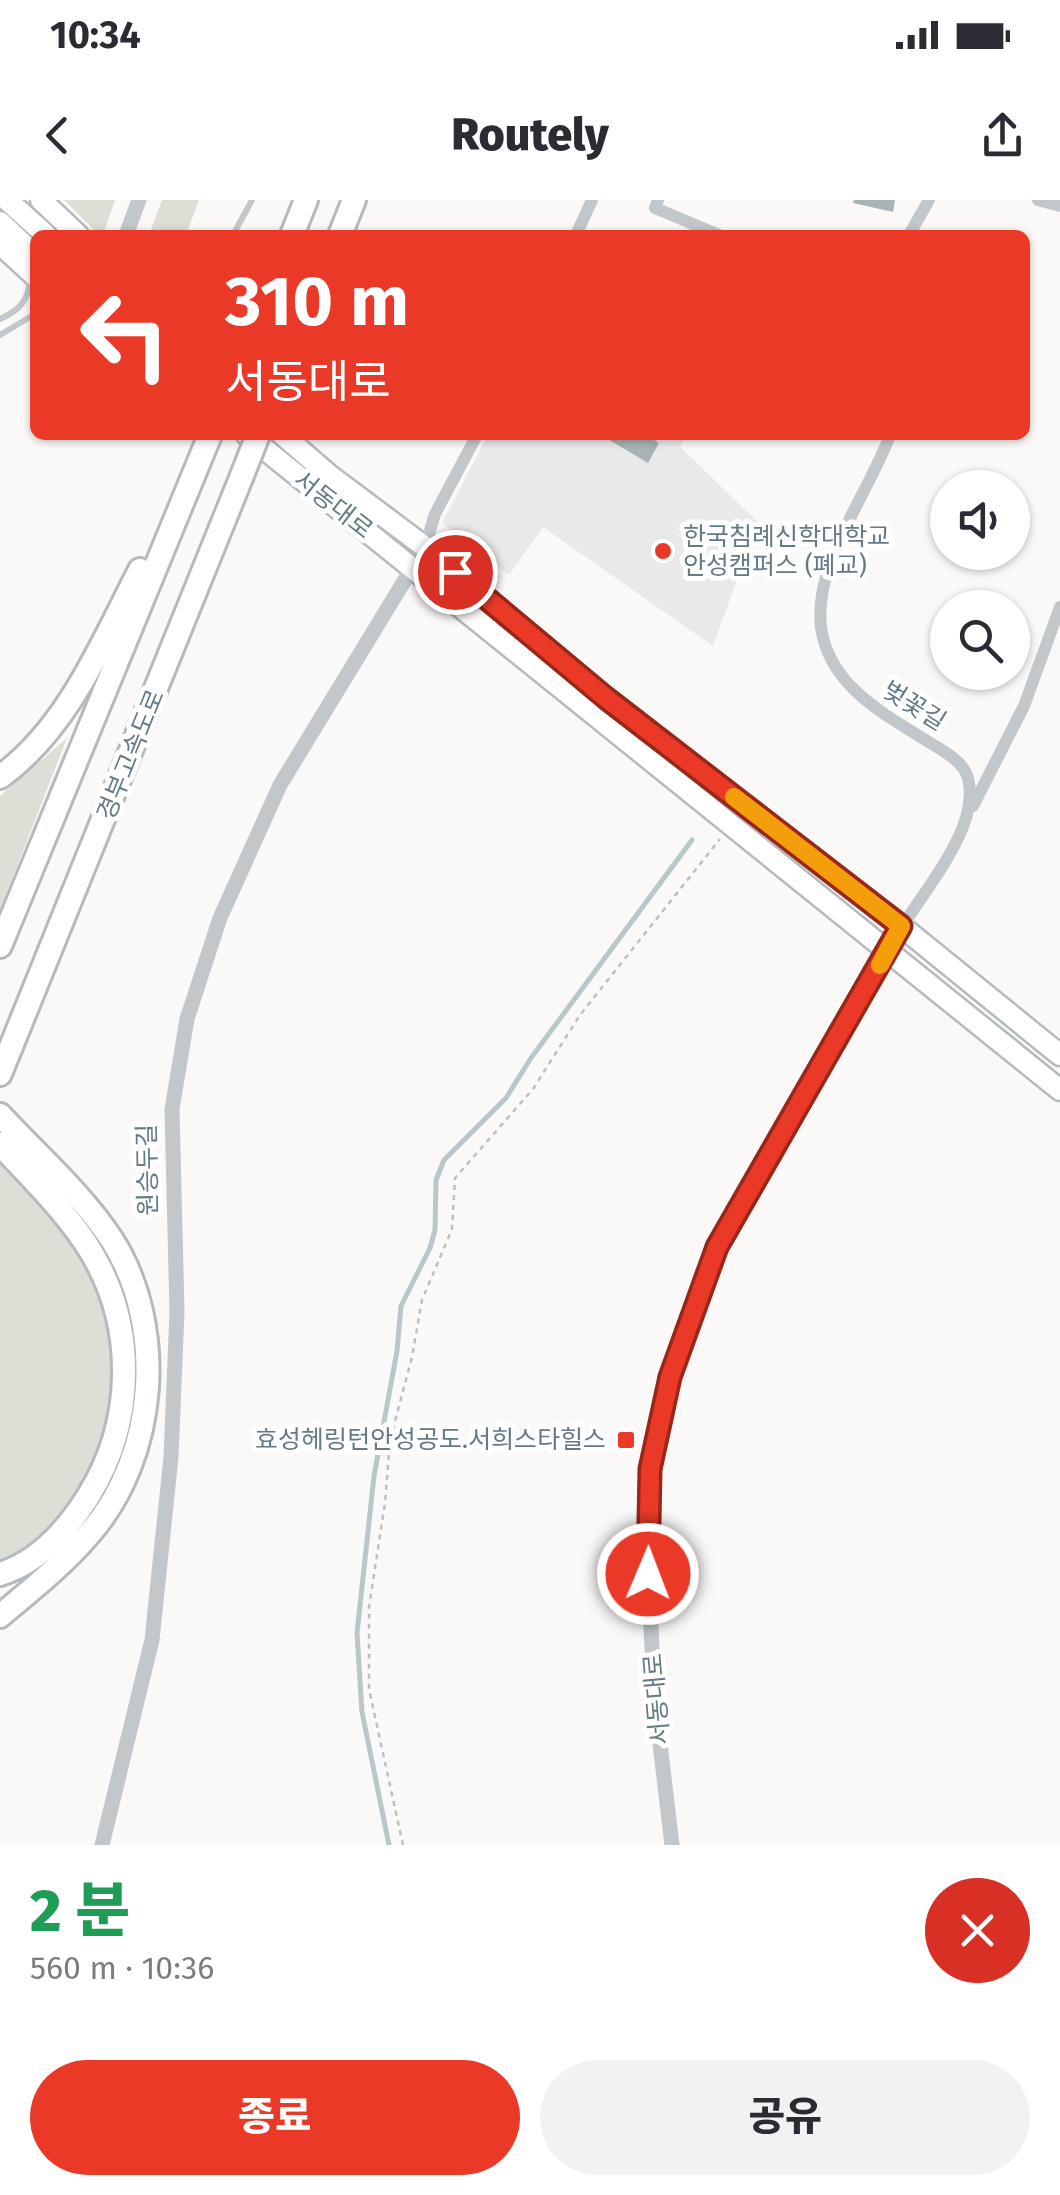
<!DOCTYPE html>
<html lang="ko">
<meta charset="utf-8">
<style>
:root{--surface:#fff;--page:#f2f2f3;--text:#2b2b33;--muted:#7c7c81;--accent:#ea3a27}
body{margin:0;font-family:"Fira Sans","Noto Sans KR",sans-serif;background:var(--page);color:var(--text);height:100vh;display:flex;flex-direction:column;font-size:38px;white-space:nowrap}
*{box-sizing:border-box;margin:0}
p{font-size:32px;color:var(--muted)}
.icon{flex:none;width:55px;height:55px;fill:none;stroke:currentColor;stroke-width:2;stroke-linecap:round;stroke-linejoin:round}
.map{position:relative;height:1645px;overflow:hidden}
.sheet{display:flex;flex-direction:column;background:var(--surface);flex:1}
.sheet>*{flex:none}
.top-card{position:absolute;left:30px;top:30px;width:1000px;height:210px;border-radius:15px;box-shadow:0 2px 8px #0004;background:#ea3a27;color:#fff;overflow:hidden}
.fabs{position:absolute;left:930px;top:270px;display:grid;gap:20px}
.fabs a{display:grid;place-items:center;width:100px;height:100px;border-radius:50%;background:var(--surface);box-shadow:0 2px 8px #0004;font-size:50px}
.pin{position:absolute;display:grid;place-items:center;width:85px;height:85px;color:#fff;margin:-42px;border:5px solid #fff;border-radius:50%;box-shadow:0 2px 10px #0007}
.me{position:absolute;width:110px;margin:-55px;rotate:1deg;stroke-linejoin:round;filter:drop-shadow(0 0 8px #0008)}
.turn{display:flex;align-items:center;gap:35px;height:210px;padding:0 30px;font-size:45px}
.turn .icon{width:130px;height:130px;stroke-width:2.5}
.turn b{display:block;font-size:70px;line-height:85px}
.round{display:grid;place-items:center;flex:none;width:105px;height:105px;border-radius:52px;background:var(--page)}
.headline{display:flex;align-items:center;justify-content:space-between;height:170px;padding:0 30px}
h1{font-size:60px;font-weight:800;line-height:75px;color:#1e9e55}
.primary-button{display:flex;gap:20px;margin-top:auto;padding:20px 30px}
.primary-button a{flex:1;height:115px;border-radius:60px;background:var(--accent);color:#fff;font-size:40px;font-weight:800;line-height:115px;text-align:center}
.primary-button a+a{background:var(--page);color:var(--text)}
.status{display:flex;justify-content:space-between;align-items:center;height:70px;padding:0 50px;background:var(--surface);direction:ltr}
.status svg{height:28px;fill:currentColor}
header{display:flex;justify-content:space-between;align-items:center;height:130px;padding:0 30px;background:var(--surface);font-size:45px;font-weight:800}
.map>svg:first-child{display:block}
.built{fill:#e8e9e8}
.green{fill:#dbdfd6}
.lines{fill:none;stroke-linecap:round;stroke-linejoin:round}
.stream{stroke:#b8c8ca;stroke-width:5}
.building{fill:#a7b3b7}
.primary-casing{stroke:#b4bbbe;stroke-width:25}
.motorway-casing{stroke:#b4babd;stroke-width:28}
.path{stroke:#bbc0c2;stroke-width:2.5;stroke-dasharray:5 5;stroke-linecap:butt}
.service{stroke:#c1c7ca;stroke-width:6}
.minor{stroke:#c1c7ca;stroke-width:12}
.tertiary{stroke:#c1c7ca;stroke-width:15}
.primary{stroke:#fff;stroke-width:20}
.motorway{stroke:#fff;stroke-width:22}
.motorway-bridge-casing{stroke:#b4babd;stroke-width:28;stroke-linecap:butt}
.motorway-bridge{stroke:#fff;stroke-width:22}
.route-casing{stroke:#982619;stroke-width:25}
.route{stroke:#ea3a27;stroke-width:18}
.slow{stroke:#f59e0b;stroke-width:18}
.poi-dot{fill:#ea3a27;stroke:#fff;stroke-width:4}
.labels{text-anchor:middle;dominant-baseline:central;stroke-width:10;stroke-linejoin:round;paint-order:stroke}
.street-label{font-size:25px;fill:#647a84;stroke:#fff}
.poi-label{font-size:25px;fill:#647a84;stroke:#fff;text-anchor:start}
</style>
<div class="status"><b>10:34</b><svg viewBox="0 0 49 12"><path d="M0 12V9h3v3zM5 12V6h3v6zM10 12V3h3v9zM15 12V0h3v12zM26 1h20v11H26zM47 4h2v5h-2z"/></svg></div>
<header><svg class="icon" aria-label="back" viewBox="0 0 24 24"><path d="M15 5l-7 7 7 7"/></svg>Routely<svg class="icon" aria-label="share" viewBox="0 0 24 24"><path d="M12 15V3M7 8l5-5 5 5M5 13v7h14v-7"/></svg></header>
<div class="map">
<svg width="1060" height="1645" viewBox="0 0 1060 1645">
<rect width="100%" height="100%" fill="#faf9f7"/>
<!-- built -->
<path class="built" d="M488 235H685L680 247 758 322 713 446 543 327 509 375 442 323Z"/>
<!-- green -->
<path class="green" d="M64 0H115L103 35H99Z
M162 0H199L186 35H149Z
M67 538 0 710V596Z
M0 960 82 1053 101 1094 115 1160 117 1200 103 1244 77 1300 40 1342 9 1361 0 1363Z"/>
<g class="lines">
<!-- stream -->
<path class="stream" d="M389 1645 362 1512 357 1433 374 1276 397 1151 401 1106 430 1048 435 1030 436 980 444 960 506 898 531 858 692 640"/>
</g>
<!-- building -->
<path class="building" d="M854 0H895L893 12 853 3Z
M601 235H646L659 243 648 263Z"/>
<g class="lines">
<!-- primary casing -->
<g class="primary-casing">
<path id="primary" d="M7 0 46 35
M41 0 78 35
M0 22 35 55
M0 44 35 76
M247 235 1060 890
M283 235 329 275 425 347 605 498 901 726 1060 855"/>
</g>
<!-- motorway casing -->
<g class="motorway-casing">
<path id="motorway" d="M292 35 306 0
M340 35 354 0
M0 577C68 528 102 443 140 370
M0 746 210 235
M0 874 241 278
M0 915C37 955 82 994 112 1040 167 1127 157 1256 90 1333 64 1364 31 1390 0 1416
M0 944C32 979 69 1014 93 1055 136 1129 134 1222 89 1295 68 1329 39 1362 0 1374"/>
</g>
<!-- path -->
<path class="path" d="M403 1645 369 1489V1407L385 1303 390 1240 412 1157 422 1100 452 1029 455 978 533 889 580 815 720 639"/>
<!-- service -->
<path class="service" d="M233 35 252 0
M0 119C20 110 29 100 30 78
M0 135 35 114"/>
<!-- minor -->
<path class="minor" d="M658 0 655 8 719 35
M1038 0 1060 6
M576 35 592 0
M909 35 929 0
M425 347 435 314 477 235
M973 606 1024 506 1060 407
M889 749C911 707 952 663 966 618 970 605 972 586 966 573 960 560 943 551 932 544 886 515 829 487 821 427 813 364 870 291 890 235"/>
<!-- tertiary -->
<path class="tertiary" d="M126 35 139 0
M102 1645 152 1440 171 1257 177 1112 172 909 187 819 220 718 280 585 425 347
M672 1645 655 1502 648 1374 650 1269 669 1177 717 1047 889 749"/>
<!-- primary -->
<use href="#primary" class="primary"/>
<!-- motorway -->
<use href="#motorway" class="motorway"/>
<!-- motorway-bridge casing -->
<g class="motorway-bridge-casing">
<path id="motorway-bridge" d="M241 278 258 235"/>
</g>
<!-- motorway-bridge -->
<use href="#motorway-bridge" class="motorway-bridge"/>
</g>
<g class="lines">
<!-- route casing -->
<g class="route-casing">
<path id="route" d="M455 372 606 498 901 726 717 1047 670 1177 650 1269 648 1374"/>
</g>
<!-- route -->
<use href="#route" class="route"/>
<!-- slow -->
<path class="slow" d="M734 597 901 726 880 765"/>
</g>
<!-- markers -->
<g class="poi-dot">
<circle cx="663" cy="351" r="10"/>
<rect x="616" y="1230" width="20" height="20" rx="5"/>
</g>
<g class="labels">
<!-- street labels -->
<g class="street-label">
<text transform="translate(333 305) rotate(38)">서동대로</text>
<text transform="translate(914 506) rotate(32)">벚꽃길</text>
<text transform="translate(131 555) rotate(-68)">경부고속도로</text>
<text transform="translate(148 970) rotate(-91)">원승두길</text>
<text transform="translate(657 1499) rotate(-95)">서동대로</text>
</g>
<!-- poi labels -->
<g class="poi-label">
<text x="683" y="337">한국침례신학대학교<tspan x="683" dy="29">안성캠퍼스 (폐교)</tspan></text>
<text x="606" y="1240" text-anchor="end">효성헤링턴안성공도.서희스타힐스</text>
</g>
</g>
</svg>
<div class="fabs">
<a><svg class="icon" aria-label="sound" viewBox="0 0 24 24"><path d="M4 9h4l5-4v14l-5-4H4zM17 9q2 3 0 6"/></svg></a>
<a><svg class="icon" aria-label="search" viewBox="0 0 24 24"><circle cx="10" cy="10" r="6"/><path d="M15 15l6 6"/></svg></a>
</div>
<div class="pin" style="left:455px;top:372px;background:#d93025"><svg class="icon" aria-label="arrive" viewBox="0 0 24 24"><path d="M6 21V4h12l-3 4 3 4H6"/></svg></div>
<svg class="me" style="left:648px;top:1374px" viewBox="-20 -20 40 40"><circle r="17" fill="#ea3a27" stroke="#fff" stroke-width="3"/><path d="M0-11L8 9 0 5-8 9z" fill="#fff"/></svg>
<div class="top-card">
<div class="turn"><svg class="icon" aria-label="left" viewBox="0 0 24 24"><path d="M17 20v-9H6M10 6l-5 5 5 5"/></svg><div><b>310 m</b>서동대로</div></div>
</div>
</div>
<section class="sheet">
<div class="headline"><div><h1>2 분</h1><p>560 m · 10:36</p></div><a class="round" style="background:#d93025;color:#fff"><svg class="icon" aria-label="close" viewBox="0 0 24 24"><path d="M6 6l12 12M18 6L6 18"/></svg></a></div>
<div class="primary-button"><a>종료</a><a>공유</a></div>
</section>
